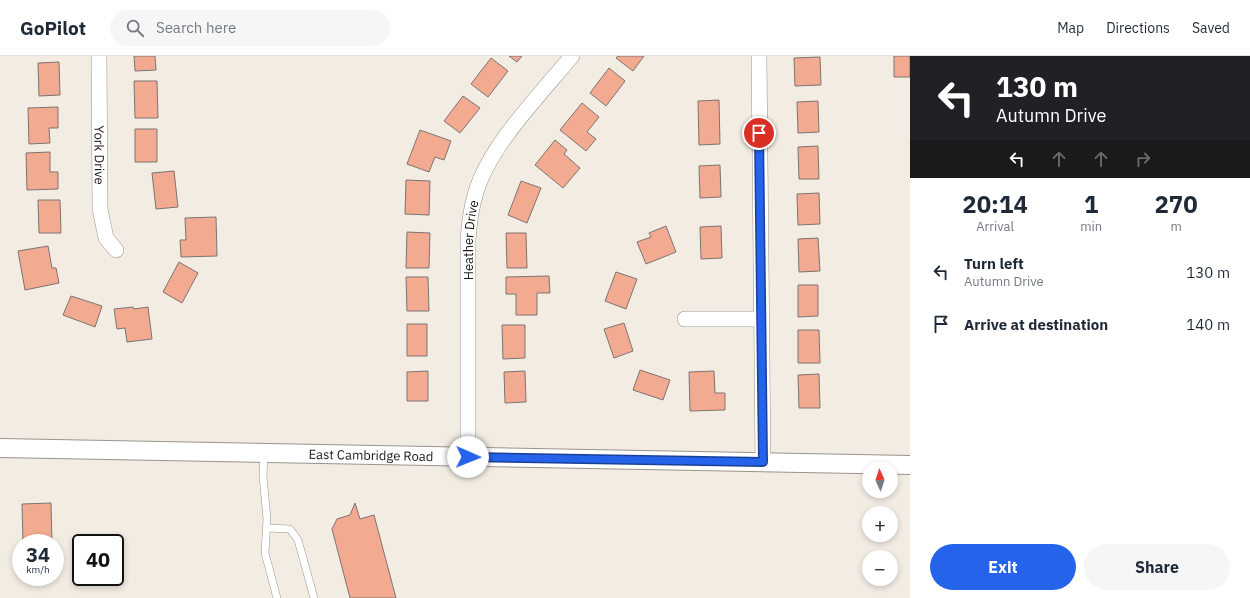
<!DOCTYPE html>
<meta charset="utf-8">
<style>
:root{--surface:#fff;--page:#f6f6f7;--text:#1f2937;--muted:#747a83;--line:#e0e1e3;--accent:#2563eb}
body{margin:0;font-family:"IBM Plex Sans",sans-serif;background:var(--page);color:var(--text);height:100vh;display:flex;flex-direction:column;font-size:15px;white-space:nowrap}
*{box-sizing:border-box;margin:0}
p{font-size:13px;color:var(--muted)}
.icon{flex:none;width:22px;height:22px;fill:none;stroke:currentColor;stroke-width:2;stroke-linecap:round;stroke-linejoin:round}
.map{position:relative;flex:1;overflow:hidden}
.side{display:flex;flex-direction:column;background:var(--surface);width:340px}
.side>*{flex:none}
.top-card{background:#202124;color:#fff;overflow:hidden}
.needle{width:26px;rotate:357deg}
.buttons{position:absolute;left:862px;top:406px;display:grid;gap:8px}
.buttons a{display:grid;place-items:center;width:36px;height:36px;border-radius:50%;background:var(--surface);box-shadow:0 2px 6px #0003;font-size:20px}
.speed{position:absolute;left:12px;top:478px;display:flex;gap:8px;font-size:20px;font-weight:700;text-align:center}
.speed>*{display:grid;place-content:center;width:52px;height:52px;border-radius:50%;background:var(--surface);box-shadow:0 2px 6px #0003;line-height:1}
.speed small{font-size:10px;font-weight:400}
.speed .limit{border:2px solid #111;border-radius:6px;background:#fff;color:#111}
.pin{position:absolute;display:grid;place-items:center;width:34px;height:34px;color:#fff;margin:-17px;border:2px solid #fff;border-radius:50%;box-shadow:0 1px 4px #0007}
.me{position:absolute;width:44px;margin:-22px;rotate:91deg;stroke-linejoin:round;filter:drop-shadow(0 0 3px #0008)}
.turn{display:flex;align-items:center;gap:14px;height:84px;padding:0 20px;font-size:18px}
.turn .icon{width:52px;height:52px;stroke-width:2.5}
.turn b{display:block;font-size:28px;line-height:34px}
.lanes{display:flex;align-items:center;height:38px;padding:0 20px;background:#0003;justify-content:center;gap:20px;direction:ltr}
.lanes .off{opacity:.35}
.eta{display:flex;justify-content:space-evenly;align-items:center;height:68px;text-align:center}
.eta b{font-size:24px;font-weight:700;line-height:28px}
.cta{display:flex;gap:8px;margin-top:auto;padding:8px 20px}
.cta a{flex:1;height:46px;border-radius:24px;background:var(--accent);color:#fff;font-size:16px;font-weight:700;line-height:46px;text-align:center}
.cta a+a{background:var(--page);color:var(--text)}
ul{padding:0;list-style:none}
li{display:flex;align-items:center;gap:12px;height:52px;padding:0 20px}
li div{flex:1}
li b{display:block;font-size:15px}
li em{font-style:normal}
header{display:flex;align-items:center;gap:24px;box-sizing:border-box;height:56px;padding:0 20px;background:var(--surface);border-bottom:1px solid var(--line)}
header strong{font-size:19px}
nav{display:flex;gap:22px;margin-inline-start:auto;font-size:14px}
.search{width:280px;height:36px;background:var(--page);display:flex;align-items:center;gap:10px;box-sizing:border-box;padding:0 14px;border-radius:22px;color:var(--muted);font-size:15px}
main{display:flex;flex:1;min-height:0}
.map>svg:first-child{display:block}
.building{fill:#f2aa90;stroke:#7e7471}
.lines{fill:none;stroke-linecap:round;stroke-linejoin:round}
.service-casing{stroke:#99948c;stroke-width:8}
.minor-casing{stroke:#99948c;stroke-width:16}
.tertiary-casing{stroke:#99948c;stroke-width:20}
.service{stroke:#fff;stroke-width:7}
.minor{stroke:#fff;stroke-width:15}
.tertiary{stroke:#fff;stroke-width:18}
.route-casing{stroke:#184099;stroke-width:10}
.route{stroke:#2563eb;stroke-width:7}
.labels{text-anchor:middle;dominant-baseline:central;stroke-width:4;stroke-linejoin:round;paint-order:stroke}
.street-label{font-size:13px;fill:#1b1916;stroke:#fff}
</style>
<header>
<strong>GoPilot</strong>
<div class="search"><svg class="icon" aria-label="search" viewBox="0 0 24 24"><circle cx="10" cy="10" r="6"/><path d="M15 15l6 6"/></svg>Search here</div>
<nav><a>Map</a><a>Directions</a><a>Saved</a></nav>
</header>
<main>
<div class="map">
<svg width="910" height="542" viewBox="0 0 910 542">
<rect width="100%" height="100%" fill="#f2ece3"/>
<!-- building -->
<path class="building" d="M134 0H155L156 14 135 15Z
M509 0H522L517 6Z
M618 0H644L633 15 616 2Z
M894 0H910V21H894Z
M820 1 821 29 795 30 794 2Z
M491 2 508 15 488 41 471 28Z
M59 6 60 39 39 40 38 7Z
M609 12 625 25 606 50 590 37Z
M134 25H157L158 62H135Z
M463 40 480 52 460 77 444 65Z
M719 44 720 88 699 89 698 45Z
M818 45 819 76 798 77 797 46Z
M582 47 599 61 587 76 596 83 586 95 560 74Z
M58 51V72H49L50 87 29 88 28 52Z
M135 73H157V106H135Z
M420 74 451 85 444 104 435 101 429 116 407 108Z
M555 84 567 94 564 98 580 112 563 132 535 109Z
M818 90 819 123H799L798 91Z
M50 96V116H58V133L27 134 26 97Z
M720 109 721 141 700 142 699 110Z
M174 115 178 151 156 153 152 117Z
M406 124 430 125 429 159 405 158Z
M521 125 541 132 527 167 508 159Z
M819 137 820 168 798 169 797 138Z
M38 144H60L61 177H39Z
M216 161 217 200 181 201 180 184H186L185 162Z
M666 170 676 196 646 208 637 186 651 181 649 177Z
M721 170 722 202 701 203 700 171Z
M407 176 430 177 429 212H406Z
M506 177H526L527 212H507Z
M818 182 820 215 799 216 798 183Z
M48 190 52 212H56L59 227 25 234 18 195Z
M179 206 198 217 182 247 163 236Z
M616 216 637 223 626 253 605 245Z
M549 220 550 237H537V259H516V238H506V221Z
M406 221H428L429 255H407Z
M798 229H818V260L798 261Z
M71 240 102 250 95 271 63 259Z
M133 251 134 253 148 251 152 283 127 286 125 272 117 273 114 253Z
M624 267 633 295 614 302 604 273Z
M407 268H427V300H407Z
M502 269H525V302L503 303Z
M798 274H819L820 307H798Z
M640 314 670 324 663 344 633 334Z
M428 315V345H407V316Z
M525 315 526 346 505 347 504 316Z
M714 315 715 337H725V354L690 355 689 316Z
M819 318 820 352H799L798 319Z
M51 447 52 487H23L22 448Z
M355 447 360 463 374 459 396 542H350L332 473 337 463 350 459Z"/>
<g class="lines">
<!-- service casing -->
<g class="service-casing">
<path id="service" d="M264 397 263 420 267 463 265 497 277 542
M267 472 290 473 298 484 314 542"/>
</g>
<!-- minor casing -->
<g class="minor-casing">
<g id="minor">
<path id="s1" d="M99 0 100 153 106 182 116 194"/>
<path d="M759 0 763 406"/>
<path d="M685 263H761"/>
<path id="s2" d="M468 401V185C469 168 471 152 476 136 490 89 540 39 572 0"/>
</g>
</g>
<!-- tertiary casing -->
<g class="tertiary-casing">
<g id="tertiary">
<path id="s3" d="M0 392 910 409"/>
</g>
</g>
<!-- service -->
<use href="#service" class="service"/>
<!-- minor -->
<use href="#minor" class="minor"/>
<!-- tertiary -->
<use href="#tertiary" class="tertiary"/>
</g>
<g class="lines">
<!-- route casing -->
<g class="route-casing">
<path id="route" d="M468 401 763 406 759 77"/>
</g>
<!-- route -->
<use href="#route" class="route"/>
</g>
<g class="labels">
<!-- street labels -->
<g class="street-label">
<text stroke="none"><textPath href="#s1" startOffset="99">York Drive</textPath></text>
<text stroke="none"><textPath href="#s2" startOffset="217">Heather Drive</textPath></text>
<text stroke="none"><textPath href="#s3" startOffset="371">East Cambridge Road</textPath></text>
</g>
</g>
</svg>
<div class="buttons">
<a><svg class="needle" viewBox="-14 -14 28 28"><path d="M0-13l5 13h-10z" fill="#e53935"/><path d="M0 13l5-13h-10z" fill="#747a83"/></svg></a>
<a>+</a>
<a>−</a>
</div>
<div class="speed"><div>34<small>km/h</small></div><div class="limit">40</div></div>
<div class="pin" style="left:759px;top:77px;background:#d93025"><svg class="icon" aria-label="arrive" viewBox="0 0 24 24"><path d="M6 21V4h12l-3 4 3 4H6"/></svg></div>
<svg class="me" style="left:468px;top:401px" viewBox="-20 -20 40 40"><circle r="19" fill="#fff"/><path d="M0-13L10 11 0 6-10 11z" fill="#2563eb"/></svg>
</div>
<section class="side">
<div class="top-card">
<div class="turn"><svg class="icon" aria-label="left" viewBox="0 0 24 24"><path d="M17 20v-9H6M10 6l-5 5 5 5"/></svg><div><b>130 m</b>Autumn Drive</div></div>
<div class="lanes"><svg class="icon" aria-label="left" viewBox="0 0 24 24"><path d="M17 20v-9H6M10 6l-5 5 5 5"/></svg><svg class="icon off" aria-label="ahead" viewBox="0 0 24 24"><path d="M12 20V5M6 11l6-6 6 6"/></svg><svg class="icon off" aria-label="ahead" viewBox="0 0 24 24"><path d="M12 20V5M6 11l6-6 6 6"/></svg><svg class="icon off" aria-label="right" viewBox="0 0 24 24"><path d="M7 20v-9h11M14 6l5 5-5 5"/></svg></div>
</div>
<div class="eta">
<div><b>20:14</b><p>Arrival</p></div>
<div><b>1</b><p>min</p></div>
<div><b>270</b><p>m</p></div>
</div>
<ul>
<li><svg class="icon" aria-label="left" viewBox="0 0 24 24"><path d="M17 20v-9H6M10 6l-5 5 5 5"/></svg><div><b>Turn left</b><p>Autumn Drive</p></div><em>130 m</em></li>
<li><svg class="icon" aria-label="arrive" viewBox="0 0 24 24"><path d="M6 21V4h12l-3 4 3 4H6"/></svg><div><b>Arrive at destination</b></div><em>140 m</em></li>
</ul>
<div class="cta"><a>Exit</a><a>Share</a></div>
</section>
</main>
